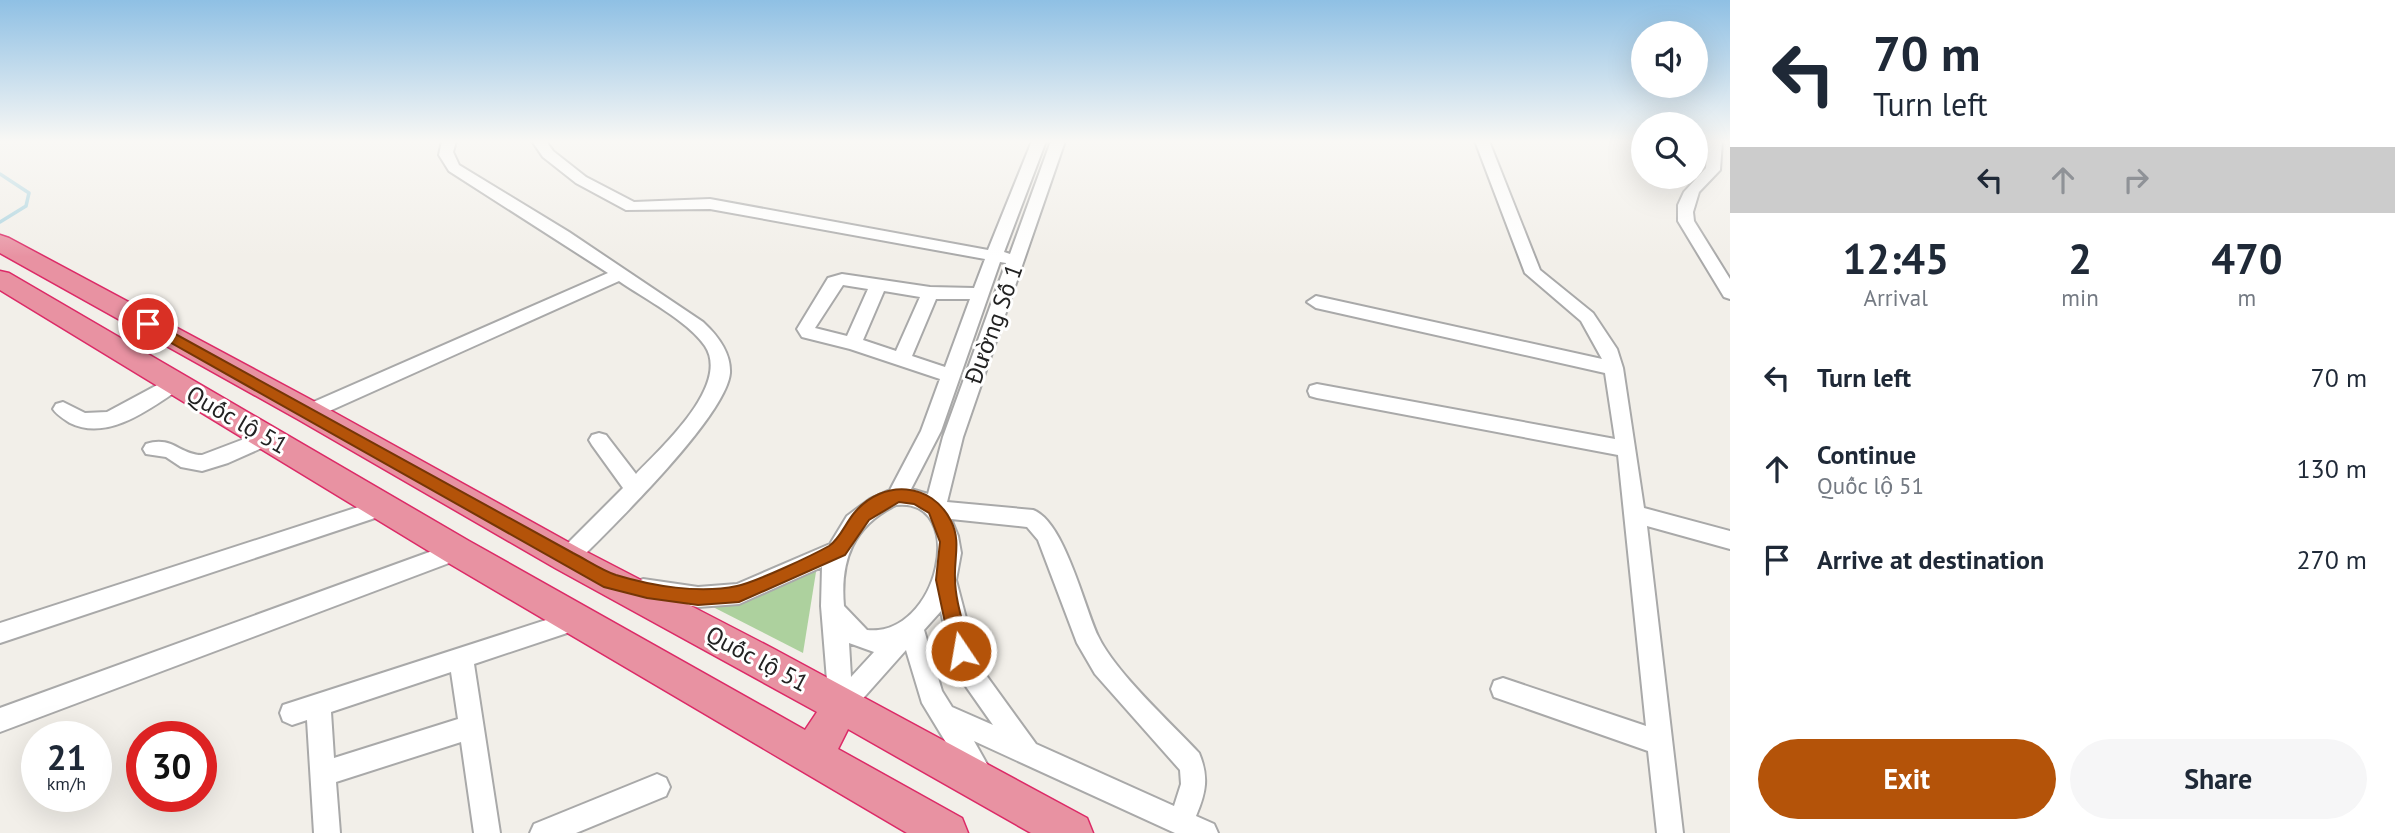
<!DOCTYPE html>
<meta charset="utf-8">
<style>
:root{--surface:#fff;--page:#f6f6f7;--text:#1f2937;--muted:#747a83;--accent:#b45309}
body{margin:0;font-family:"PT Sans",sans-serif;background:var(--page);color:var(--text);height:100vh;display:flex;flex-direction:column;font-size:26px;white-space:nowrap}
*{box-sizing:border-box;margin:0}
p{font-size:23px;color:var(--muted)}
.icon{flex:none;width:38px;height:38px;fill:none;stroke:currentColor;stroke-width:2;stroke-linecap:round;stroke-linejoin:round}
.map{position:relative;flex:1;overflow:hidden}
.details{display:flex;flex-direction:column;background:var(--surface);width:665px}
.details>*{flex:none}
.top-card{background:#fff;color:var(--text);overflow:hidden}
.buttons{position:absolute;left:1631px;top:21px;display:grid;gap:14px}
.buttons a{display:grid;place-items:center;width:77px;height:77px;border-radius:50%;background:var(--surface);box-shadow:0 7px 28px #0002;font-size:35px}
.speed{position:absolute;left:21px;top:721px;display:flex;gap:14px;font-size:35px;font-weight:700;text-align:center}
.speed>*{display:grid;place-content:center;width:91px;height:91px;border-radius:50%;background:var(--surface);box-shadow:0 7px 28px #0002;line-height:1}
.speed small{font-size:18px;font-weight:400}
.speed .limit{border:10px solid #d22;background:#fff;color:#111}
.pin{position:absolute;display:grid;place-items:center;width:60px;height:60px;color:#fff;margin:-30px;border:4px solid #fff;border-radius:50%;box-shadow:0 2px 7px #0007}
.me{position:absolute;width:77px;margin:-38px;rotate:348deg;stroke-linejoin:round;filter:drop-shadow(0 0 5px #0008)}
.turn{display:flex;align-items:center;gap:24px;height:147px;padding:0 28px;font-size:32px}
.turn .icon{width:91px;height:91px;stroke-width:2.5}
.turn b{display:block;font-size:49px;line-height:60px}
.lanes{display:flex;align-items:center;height:66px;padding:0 28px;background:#0003;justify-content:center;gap:35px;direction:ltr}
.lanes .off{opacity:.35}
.eta{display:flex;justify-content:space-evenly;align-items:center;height:119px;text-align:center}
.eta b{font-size:42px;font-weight:800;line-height:49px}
.primary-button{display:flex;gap:14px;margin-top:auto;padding:14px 28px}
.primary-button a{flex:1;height:80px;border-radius:42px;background:var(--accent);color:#fff;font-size:28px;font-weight:800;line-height:80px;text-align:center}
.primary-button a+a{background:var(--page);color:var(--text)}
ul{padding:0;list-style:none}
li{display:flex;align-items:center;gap:21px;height:91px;padding:0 28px}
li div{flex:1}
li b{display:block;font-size:26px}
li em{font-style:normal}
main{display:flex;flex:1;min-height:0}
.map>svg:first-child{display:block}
.forest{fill:#add19e}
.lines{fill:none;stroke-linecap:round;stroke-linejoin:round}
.stream{stroke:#aad3df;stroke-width:3.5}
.minor-casing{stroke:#a9a9a9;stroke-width:4}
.highway-casing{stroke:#dc2a67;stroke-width:3}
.minor{fill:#fff;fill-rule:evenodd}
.highway{fill:#e892a2;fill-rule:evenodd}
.route{fill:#b45309;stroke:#753606;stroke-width:2}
.labels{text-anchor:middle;stroke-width:6;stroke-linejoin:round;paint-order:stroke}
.street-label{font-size:24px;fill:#222;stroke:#fff}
</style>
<main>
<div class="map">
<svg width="1730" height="833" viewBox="0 0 1730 833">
<rect width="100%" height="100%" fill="#f2efe9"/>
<!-- forest -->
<polygon class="forest" points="814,570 816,572 803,653 713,607"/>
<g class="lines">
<!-- stream -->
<polyline class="stream" points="0,174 29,193 26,206 0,222"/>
<!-- minor casing -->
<g class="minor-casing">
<g id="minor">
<path d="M442,141h14l-3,11 6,13 110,67 134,90c14,13 28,30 27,51 -4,44 -121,157 -155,191l-8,3 -8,-3 -3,-6 3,-6 64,-64 -31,-43 -3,-5 3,-5 7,-2 7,2 30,39c25,-26 95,-89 69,-128 -17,-25 -60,-47 -86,-65l-303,136h-14l-3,-5 3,-5 306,-134 -159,-102 -10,-16z"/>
<path d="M532,141h14l7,10 33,26 48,25 76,-3 278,51 44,-109h14l-42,111 6,2 41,-113h14l-102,296 -16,65 86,8c31,11 51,96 65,126 17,36 72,86 101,117 10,24 7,39 -3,63l18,8 4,9h-43l-201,-92 18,32 -4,9 -9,4 -9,-4 -48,-79 -16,-53 -56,63 -9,4 -9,-4 -3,-8 -8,-99 1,-39 -83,37 -41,3 -63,-11 -3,-7 3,-7 8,-3 55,8 39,-3 93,-40 17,-28 23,-17 20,-9 31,-59 19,-52 -90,-30 -48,-12 -5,-8 31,-51 14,-4 88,13 44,1 11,-29 -275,-50 -84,1 -50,-27 -33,-26zM1000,262l6,1 -63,174 -15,57 -17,-5 30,-58zM843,285l25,4 -21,47 -32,-8zM884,291l36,6 -24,54 -33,-11zM936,299h34l-25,68 -33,-11zM896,505c73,-8 43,133 -29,125l-23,-24c-4,-46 9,-80 52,-101zM951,519l76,8 11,13 39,103 18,31 85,96 1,14 -7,22 -138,-62 -58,-80 -22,-84 5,-27 -3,-17zM941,611l8,40 11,27 33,47 -41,-18 -10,-16 -18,-61zM849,643l25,9 -23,25z"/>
<polygon points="1475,141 1489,141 1540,270 1593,313 1617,349 1623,368 1644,508 1730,531 1730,549 1647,526 1683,833 1657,833 1648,751 1494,697 1491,689 1494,681 1503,678 1646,726 1618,455 1317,398 1310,396 1308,391 1310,386 1317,384 1615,439 1605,373 1316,308 1307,302 1316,296 1602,359 1581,321 1525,273"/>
<polygon points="1708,141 1722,141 1720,170 1699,192 1693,212 1694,221 1730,279 1730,299 1724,297 1678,221 1678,205 1684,192 1706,168"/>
<path d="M174,376l7,2 2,5 -2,5c-30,20 -73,54 -111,35 -6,-4 -13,-8 -17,-14l3,-5 7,-2 22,11 22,-1z"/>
<path d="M268,430l7,2 3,5 -3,5 -47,21 -26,8 -21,-4 -15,-10 -20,-3 -3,-5 3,-5c26,-9 34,11 56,11z"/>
<polygon points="383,499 390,501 393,507 390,513 0,643 0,623"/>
<polygon points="457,542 465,545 468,551 465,557 0,732 0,708"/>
<path d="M577,610l8,3 3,7 -3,7 -111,37 26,169h-26l-13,-91 -125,40 4,51h-26l-7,-113 -15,5 -9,-4 -3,-8 3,-8zM451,672l7,47 -124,39 -3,-46z"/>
<polygon points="657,774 666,778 670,787 666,796 576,833 530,833 534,824"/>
</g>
</g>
<!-- highway casing -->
<g class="highway-casing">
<polygon id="highway" points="0,235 9,238 319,404 579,548 774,649 1087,818 1093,833 1031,833 848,729 838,749 962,818 968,833 907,833 445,561 0,290 0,271 9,273 469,541 805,730 817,712 555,568 299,420 0,253"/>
</g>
<!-- minor -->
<use href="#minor" class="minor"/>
<!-- highway -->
<use href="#highway" class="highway"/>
</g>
<!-- sky -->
<linearGradient id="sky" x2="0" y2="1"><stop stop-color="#8fc0e4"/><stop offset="0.55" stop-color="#f9f8f5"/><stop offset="1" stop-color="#f9f8f5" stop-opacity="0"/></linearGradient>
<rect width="1730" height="257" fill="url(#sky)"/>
<!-- route -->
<path class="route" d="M148,319l425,234c14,7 28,17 43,22 36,11 83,19 121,11 19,-4 74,-30 92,-40 11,-7 17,-24 26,-34 28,-33 77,-30 96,9 10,20 3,37 4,57 0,24 10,50 15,73l-2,6 -7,3 -7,-3 -3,-6 -15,-71 4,-38 -11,-29 -15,-9 -15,-2 -30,18 -24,35 -106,47 -41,3 -51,-7 -43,-11 -461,-260 -3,-3 3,-4z"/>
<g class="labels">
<!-- street labels -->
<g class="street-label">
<text transform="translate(994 324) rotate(-70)" y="8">Đường Số 1</text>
<text transform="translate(237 420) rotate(30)" y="8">Quốc lộ 51</text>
<text transform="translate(757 659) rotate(28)" y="8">Quốc lộ 51</text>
</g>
</g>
</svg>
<div class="buttons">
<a><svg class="icon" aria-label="sound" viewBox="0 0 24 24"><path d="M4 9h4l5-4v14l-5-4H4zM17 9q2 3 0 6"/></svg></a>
<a><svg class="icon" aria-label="search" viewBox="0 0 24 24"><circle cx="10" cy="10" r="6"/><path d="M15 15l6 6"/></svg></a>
</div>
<div class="speed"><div>21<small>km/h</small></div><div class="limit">30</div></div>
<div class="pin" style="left:148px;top:324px;background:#d93025"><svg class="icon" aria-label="arrive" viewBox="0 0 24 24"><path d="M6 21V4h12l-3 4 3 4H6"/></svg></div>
<svg class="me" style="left:961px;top:651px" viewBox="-20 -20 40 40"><circle r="17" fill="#b45309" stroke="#fff" stroke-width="3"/><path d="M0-11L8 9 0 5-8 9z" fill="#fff"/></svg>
</div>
<section class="details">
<div class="top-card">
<div class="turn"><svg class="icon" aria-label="left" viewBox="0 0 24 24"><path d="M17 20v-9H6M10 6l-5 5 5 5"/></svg><div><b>70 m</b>Turn left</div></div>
<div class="lanes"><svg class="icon" aria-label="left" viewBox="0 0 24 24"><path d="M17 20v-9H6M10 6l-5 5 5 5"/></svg><svg class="icon off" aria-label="ahead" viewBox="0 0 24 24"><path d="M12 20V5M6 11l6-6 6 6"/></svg><svg class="icon off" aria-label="right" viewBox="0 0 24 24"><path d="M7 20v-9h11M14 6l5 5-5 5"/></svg></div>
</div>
<div class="eta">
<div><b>12:45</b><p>Arrival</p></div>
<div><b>2</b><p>min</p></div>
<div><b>470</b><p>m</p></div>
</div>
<ul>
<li><svg class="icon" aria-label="left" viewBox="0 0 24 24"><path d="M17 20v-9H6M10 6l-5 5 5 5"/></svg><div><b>Turn left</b></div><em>70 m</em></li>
<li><svg class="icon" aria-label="ahead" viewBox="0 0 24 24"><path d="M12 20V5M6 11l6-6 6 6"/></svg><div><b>Continue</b><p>Quốc lộ 51</p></div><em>130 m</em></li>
<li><svg class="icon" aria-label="arrive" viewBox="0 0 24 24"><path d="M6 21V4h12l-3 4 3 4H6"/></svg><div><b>Arrive at destination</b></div><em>270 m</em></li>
</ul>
<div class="primary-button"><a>Exit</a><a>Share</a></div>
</section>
</main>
